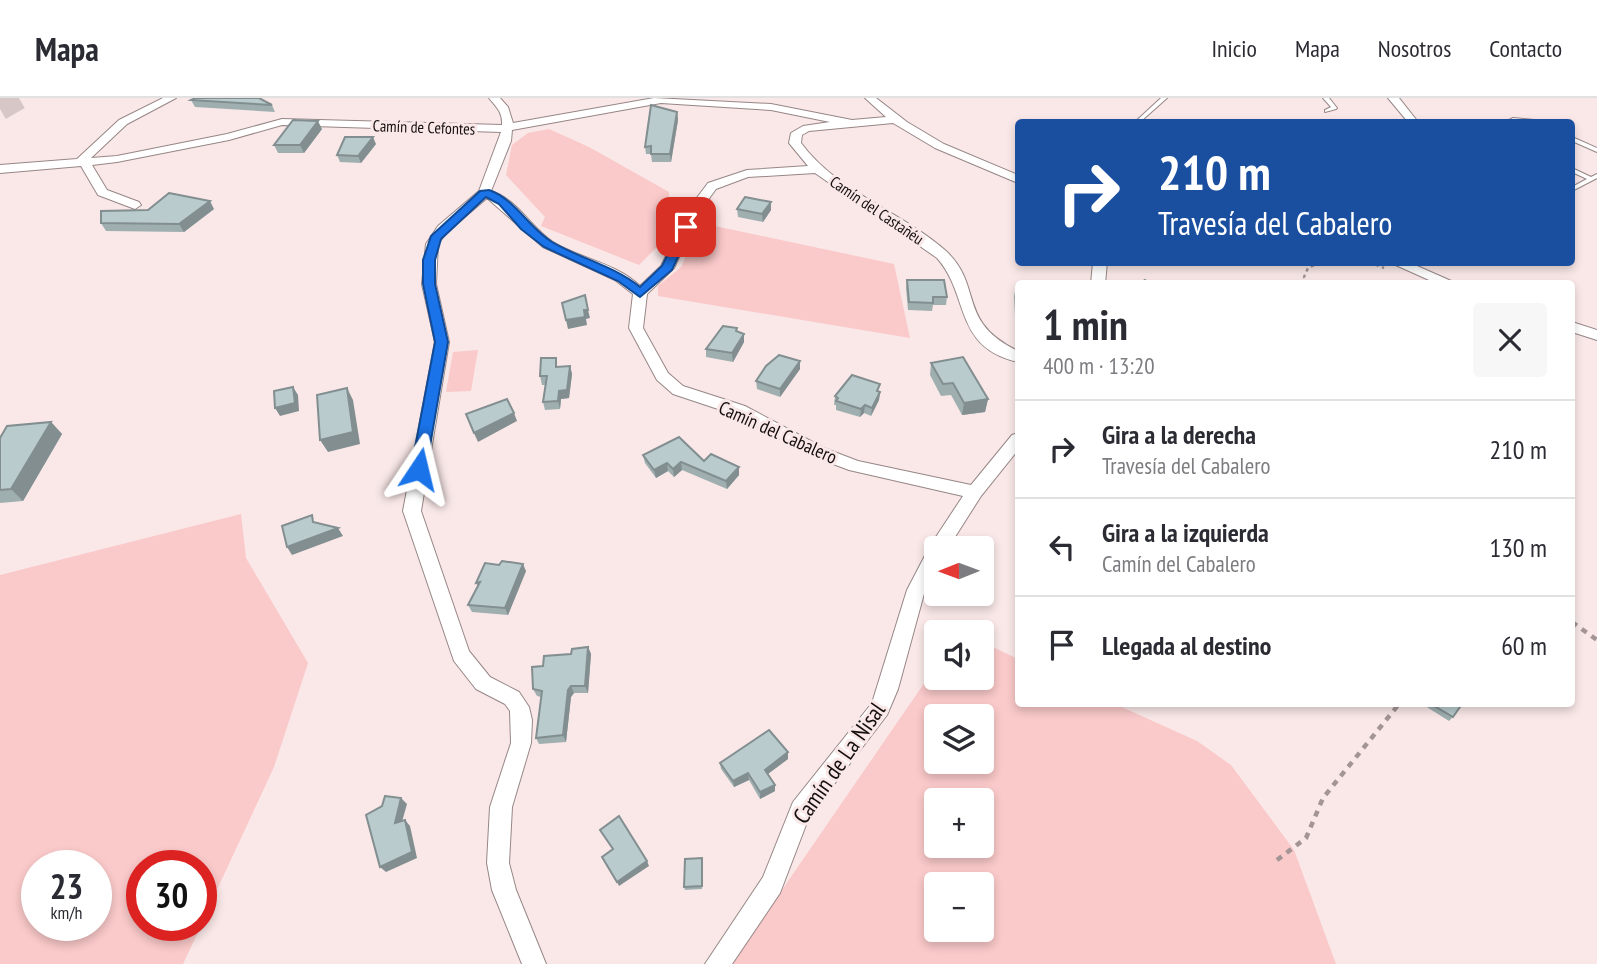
<!DOCTYPE html>
<html lang="es">
<meta charset="utf-8">
<style>
:root{--surface:#fff;--page:#f7f7f7;--text:#2b2b33;--muted:#7c7c81;--line:#e1e1e2}
body{margin:0;font-family:"PT Sans Narrow",sans-serif;background:var(--page);color:var(--text);height:100vh;display:flex;flex-direction:column;font-size:26px;white-space:nowrap}
*{box-sizing:border-box;margin:0}
p{font-size:23px;color:var(--muted)}
.icon{flex:none;width:38px;height:38px;fill:none;stroke:currentColor;stroke-width:2;stroke-linecap:round;stroke-linejoin:round}
.map{position:relative;flex:1;overflow:hidden}
.details{position:absolute;left:1015px;top:182px;width:560px;height:427px;display:flex;flex-direction:column;background:var(--surface);border-radius:7px;box-shadow:0 4px 10px #0003}
.details>*{flex:none}
.banner{position:absolute;left:1015px;top:21px;width:560px;height:147px;border-radius:7px;box-shadow:0 4px 10px #0003;background:#1a4fa0;color:#fff;overflow:hidden}
.needle{width:46px;rotate:269deg}
.controls{position:absolute;left:924px;top:438px;display:grid;gap:14px}
.controls a{display:grid;place-items:center;width:70px;height:70px;border-radius:7px;background:var(--surface);box-shadow:0 4px 10px #0003;font-size:35px}
.speed{position:absolute;left:21px;top:752px;display:flex;gap:14px;font-size:35px;font-weight:700;text-align:center}
.speed>*{display:grid;place-content:center;width:91px;height:91px;border-radius:50%;background:var(--surface);box-shadow:0 4px 10px #0003;line-height:1}
.speed small{font-size:18px;font-weight:400}
.speed .limit{border:10px solid #d22;background:#fff;color:#111}
.pin{position:absolute;display:grid;place-items:center;width:60px;height:60px;color:#fff;margin:-30px;border-radius:14px;box-shadow:0 4px 10px #0006}
.me{position:absolute;width:77px;margin:-38px;rotate:10deg;stroke-linejoin:round;filter:drop-shadow(0 0 5px #0008)}
.turn{display:flex;align-items:center;gap:24px;height:147px;padding:0 28px;font-size:32px}
.turn .icon{width:91px;height:91px;stroke-width:2.5}
.turn b{display:block;font-size:49px;line-height:60px}
.round{display:grid;place-items:center;flex:none;width:74px;height:74px;border-radius:7px;background:var(--page)}
.headline{display:flex;align-items:center;justify-content:space-between;height:119px;padding:0 28px}
h1{font-size:42px;font-weight:700;line-height:52px}
ul{padding:0;list-style:none}
li{display:flex;align-items:center;gap:21px;height:98px;padding:0 28px;border-top:2px solid var(--line)}
li div{flex:1}
li b{display:block;font-size:26px}
li em{font-style:normal}
header{display:flex;align-items:center;gap:42px;box-sizing:border-box;height:98px;padding:0 35px;background:var(--surface);border-bottom:2px solid var(--line)}
header strong{font-size:33px}
nav{display:flex;gap:38px;margin-inline-start:auto;font-size:24px}
.map>svg:first-child{display:block}
.green{fill:#fac9c9;fill-rule:evenodd}
.lines{fill:none;stroke-linecap:round;stroke-linejoin:round}
.motorway-tunnel{stroke:#d8c7c7;stroke-width:23;stroke-dasharray:23 11;stroke-linecap:butt}
.service-casing{stroke:#978686;stroke-width:2}
.minor-casing{stroke:#978686;stroke-width:2}
.path-far1{stroke:#a39595;stroke-width:2.5;stroke-dasharray:3.5 3.5;stroke-linecap:butt}
.path{stroke:#a39595;stroke-width:4.5;stroke-dasharray:6 6;stroke-linecap:butt}
.service{fill:#fff;fill-rule:evenodd}
.minor{fill:#fff;fill-rule:evenodd}
.wall{fill:#9fafb0}
.shaded-wall{fill:#828e90}
.building{fill:#b9cbcd;stroke:#828e90;stroke-width:2}
.route{fill:#1a73e8;stroke:#114b97;stroke-width:2}
.labels{text-anchor:middle;stroke-width:6;stroke-linejoin:round;paint-order:stroke}
.far-street-label{font-size:16px;fill:#150f0f;stroke:#fae8e8}
.street-label{font-size:19px;fill:#150f0f;stroke:#fae8e8}
.near-street-label{font-size:23px;fill:#150f0f;stroke:#fae8e8}
</style>
<header>
<strong>Mapa</strong>
<nav><a>Inicio</a><a>Mapa</a><a>Nosotros</a><a>Contacto</a></nav>
</header>
<div class="map">
<svg width="1597" height="866" viewBox="0 0 1597 866">
<rect width="100%" height="100%" fill="#fae8e8"/>
<!-- green -->
<g class="green">
<polygon points="549,31 589,49 669,94 668,138 639,167 541,128 545,119 506,77 512,47 528,35"/>
<polygon points="701,125 894,166 910,240 658,198 658,188 681,169"/>
<polygon points="478,252 471,293 446,294 453,254"/>
<path d="M241,416l5,44 62,105 -34,104 -73,157v-58h-59v60h59l-18,38h-183v-389zM96,768v60h-59v-60z"/>
<path d="M982,544l36,17v45h97l82,37 34,24 63,85 42,114h-605l205,-298v11h46zM936,618h46v45h-46zM936,702h46v45h-46zM936,786h46v45h-46z"/>
</g>
<g class="lines">
<!-- motorway-tunnel -->
<polyline class="motorway-tunnel" points="0,11 19,0"/>
<!-- service casing -->
<g class="service-casing">
<g id="service">
<polygon points="1161,0 1167,0 1140,24 1135,24"/>
<polygon points="1323,0 1329,0 1337,10 1336,11 1325,14 1325,12 1331,9"/>
<polygon points="1513,20 1534,22 1537,24 1505,24"/>
<polygon points="1572,39 1597,50 1597,54 1572,43"/>
<polygon points="1572,70 1591,79 1597,76 1597,80 1572,93 1572,89 1587,81 1572,74"/>
</g>
</g>
<!-- minor casing -->
<g class="minor-casing">
<g id="minor">
<path d="M163,0h13l-49,26 -36,34 26,-2 110,-22 55,-15 220,6c1,-13 -6,-18 -13,-27h11l8,9 5,16 141,-25 117,6 81,16 34,-3 -21,-19h11l31,24 37,22 74,31v8l-83,-35 -42,-25 -84,8 -7,4 -1,8c37,50 100,68 145,108 38,36 10,70 72,100v11c-65,-15 -48,-67 -81,-104l-122,-85 -67,4 -32,12 -14,19 -28,60 -27,26 -4,34 25,45 15,13 62,20 79,42 34,13 113,24 41,-50 6,-2v17l-37,46 -33,52h-12v19l-11,23 -27,99 -11,26 -78,102 -29,76 -48,71h-27l58,-87 30,-75 79,-99 35,-113 23,-44 33,-50 -114,-26 -37,-14 -79,-42 -60,-20 -16,-14 -28,-52 4,-34 -18,-14 -72,-33 -56,-49 -40,34 -9,12 -2,40 13,58 -28,169 48,140 21,26 29,15 10,15 3,13 -1,23 -19,64 -3,56 7,27 30,74h-24l-30,-74 -5,-27 3,-56 21,-64 -1,-32 -5,-7 -29,-15 -22,-28 -51,-150 32,-169 -13,-58 4,-40 12,-18 41,-35 22,-59 -219,-7 -53,15 -112,22 -25,3 15,25 32,12 2,3 -6,4 -37,-14 -17,-29 -81,7v-8l77,-6 42,-39zM661,5l110,7 59,12 -27,4 -12,7 -2,10 19,23 -61,4 -39,13 -18,24 -29,59 -21,20c-24,-23 -59,-27 -87,-44 -22,-14 -36,-43 -62,-51l20,-50 1,-11z"/>
<polygon points="1388,0 1399,0 1418,24 1408,24"/>
<polygon points="1093,164 1107,164 1105,186 1091,186"/>
<polygon points="1389,164 1408,164 1458,186 1438,186"/>
<polygon points="1572,224 1597,232 1597,242 1572,234"/>
</g>
</g>
<!-- path-far1 -->
<g class="path-far1">
<polyline points="1369,164 1384,170"/>
<polyline points="1308,186 1304,179 1308,170 1320,164"/>
</g>
<!-- path -->
<g class="path">
<polyline points="1572,524 1597,542"/>
<polyline points="1277,762 1306,740 1323,700 1399,606"/>
</g>
<!-- service -->
<use href="#service" class="service"/>
<!-- minor -->
<use href="#minor" class="minor"/>
</g>
<!-- wall -->
<g class="wall">
<polygon points="191,2 272,7 275,14 195,9"/>
<polygon points="677,14 678,22 671,64 652,64 651,56 646,56 645,49"/>
<polygon points="322,31 304,55 278,55 274,47"/>
<polygon points="376,46 361,65 340,64 337,57"/>
<polygon points="214,111 184,134 106,133 101,125"/>
<polygon points="737,111 771,112 763,124 738,119"/>
<polygon points="907,182 947,199 946,207 933,207 932,213 908,212 906,190"/>
<polygon points="1016,190 1018,190 1018,217 1015,217 1014,198"/>
<polygon points="737,230 737,233 744,244 733,264 706,259 706,251"/>
<polygon points="800,263 800,271 780,299 757,291 756,283"/>
<polygon points="931,265 988,301 985,314 962,317 951,297 941,298 930,277"/>
<polygon points="570,268 572,276 569,300 561,301 560,311 545,312 543,304 545,287 542,287 540,278 559,269"/>
<polygon points="879,294 880,294 879,302 871,318 864,315 860,319 836,312 836,307 834,307 835,298"/>
<polygon points="51,324 62,336 23,403 0,405 0,340"/>
<polygon points="643,357 704,363 739,377 727,391 682,372 674,379 668,373 656,380 645,365"/>
<polygon points="499,467 526,473 508,517 472,514 468,507 478,489 476,485"/>
<polygon points="588,549 591,556 588,595 574,595 571,599 566,644 539,646 536,640 541,599 537,598 533,591 543,568"/>
<polygon points="1422,606 1462,606 1453,619 1449,623"/>
<polygon points="788,661 768,676 775,687 775,693 760,701 749,682 734,689 721,671 720,665"/>
<polygon points="702,760 702,791 685,792 684,789"/>
</g>
<!-- shaded-wall -->
<g class="shaded-wall">
<polygon points="677,14 678,22 671,64 670,56"/>
<polygon points="318,23 322,31 304,55 300,47"/>
<polygon points="373,39 376,46 361,65 358,58"/>
<polygon points="210,103 214,111 184,134 179,126"/>
<polygon points="771,104 771,112 763,124 762,116"/>
<polygon points="584,212 588,212 590,220 586,221 587,227 568,231 566,222"/>
<polygon points="744,236 744,244 733,264 732,255"/>
<polygon points="800,263 800,271 780,299 780,291"/>
<polygon points="570,268 572,276 569,300 561,301 560,311 558,303 559,293"/>
<polygon points="293,289 298,297 299,313 280,318 275,310"/>
<polygon points="347,290 353,302 360,346 328,354 320,342"/>
<polygon points="880,294 879,302 871,318 872,310"/>
<polygon points="988,301 985,314 962,317 964,305"/>
<polygon points="865,307 864,315 860,319 861,311"/>
<polygon points="514,315 517,323 478,344 474,335"/>
<polygon points="51,324 62,336 23,403 11,391"/>
<polygon points="681,364 682,372 674,379 673,371"/>
<polygon points="667,365 668,373 656,380 654,372"/>
<polygon points="739,369 739,377 727,391 726,383"/>
<polygon points="338,430 343,438 292,457 287,449"/>
<polygon points="523,466 526,473 508,517 505,510"/>
<polygon points="588,549 591,556 588,595 585,588"/>
<polygon points="571,588 574,595 571,599 566,644 563,637 568,592"/>
<polygon points="788,654 788,661 765,678 765,672"/>
<polygon points="748,675 749,682 734,689 733,683"/>
<polygon points="775,687 775,693 760,701 760,694"/>
<polygon points="401,700 407,706 400,731 395,725"/>
<polygon points="405,722 410,728 417,760 386,774 380,769"/>
<polygon points="647,763 649,768 619,788 617,784"/>
</g>
<!-- building -->
<g class="building">
<polygon points="195,0 259,0 272,7 191,2"/>
<polygon points="651,7 677,14 670,56 651,56 651,48 645,49"/>
<polygon points="293,22 318,23 300,47 274,47"/>
<polygon points="345,39 373,39 358,58 337,57"/>
<polygon points="169,95 210,103 179,126 101,125 101,113 148,112"/>
<polygon points="745,99 771,104 762,116 737,111"/>
<polygon points="907,182 944,182 947,199 933,199 933,205 909,204"/>
<polygon points="1145,182 1151,186 1139,186"/>
<rect x="1016" y="190" width="2" height="19"/>
<polygon points="585,197 588,212 584,212 585,219 566,222 562,205"/>
<polygon points="723,228 737,230 736,233 744,236 732,255 706,251"/>
<polygon points="779,257 800,263 780,291 756,283 766,268"/>
<polygon points="963,259 988,301 964,305 953,285 943,286 931,265"/>
<polygon points="541,260 556,260 556,269 570,268 567,292 559,293 558,303 543,304 547,278 540,278"/>
<polygon points="852,277 880,286 877,293 880,294 872,310 865,307 861,311 836,303 838,300 835,298"/>
<polygon points="293,289 295,305 275,310 274,293"/>
<polygon points="347,290 353,334 320,342 317,297"/>
<polygon points="507,301 514,315 474,335 466,316"/>
<polygon points="51,324 11,391 0,392 0,340 7,328"/>
<polygon points="679,339 704,363 711,356 739,369 726,383 681,364 673,371 667,365 654,372 643,357"/>
<polygon points="312,417 313,424 338,430 287,449 282,428"/>
<polygon points="502,463 523,466 505,510 468,507 480,484 476,485 485,465 499,467"/>
<polygon points="588,549 585,588 571,588 568,592 563,637 536,640 542,593 533,591 532,569 543,568 544,558 571,556 572,551"/>
<polygon points="1431,606 1462,606 1453,619"/>
<polygon points="769,632 788,654 765,672 775,687 760,694 748,675 733,683 720,665"/>
<polygon points="385,698 401,700 395,725 405,722 412,754 380,769 366,717 382,708"/>
<polygon points="619,718 647,763 617,784 602,759 613,751 600,732"/>
<polygon points="702,760 702,788 684,789 685,761"/>
</g>
<!-- route -->
<path class="route" d="M489,92c26,9 40,38 63,52 29,17 62,24 88,45l22,-21 20,-41 10,2 -20,43 -32,27 -22,-16 -74,-34 -23,-18 -22,-25 -13,-7 -45,42 -6,21v24l13,58 -22,127 -7,6 -8,-6 24,-127 -12,-58v-24l8,-24 49,-45z"/>
<g class="labels">
<!-- far-street labels -->
<g class="far-street-label">
<text transform="translate(424 29) rotate(2)" y="6">Camín de Cefontes</text>
<text transform="translate(877 112) rotate(34)" y="6">Camín del Castañéu</text>
</g>
<!-- street labels -->
<g class="street-label">
<text transform="translate(778 334) rotate(24)" y="7">Camín del Cabalero</text>
</g>
<!-- near-street labels -->
<g class="near-street-label">
<text transform="translate(839 665) rotate(-55)" y="8">Camín de La Nisal</text>
</g>
</g>
</svg>
<div class="controls">
<a><svg class="needle" viewBox="-14 -14 28 28"><path d="M0-13l5 13h-10z" fill="#e53935"/><path d="M0 13l5-13h-10z" fill="#7c7c81"/></svg></a>
<a><svg class="icon" aria-label="sound" viewBox="0 0 24 24"><path d="M4 9h4l5-4v14l-5-4H4zM17 9q2 3 0 6"/></svg></a>
<a><svg class="icon" aria-label="layers" viewBox="0 0 24 24"><path d="M12 4l9 5-9 5-9-5zM3 14l9 5 9-5"/></svg></a>
<a>+</a>
<a>−</a>
</div>
<div class="speed"><div>23<small>km/h</small></div><div class="limit">30</div></div>
<div class="pin" style="left:686px;top:129px;background:#d93025"><svg class="icon" aria-label="arrive" viewBox="0 0 24 24"><path d="M6 21V4h12l-3 4 3 4H6"/></svg></div>
<svg class="me" style="left:419px;top:371px" viewBox="-20 -20 40 40"><path d="M0-17L14 15 0 8-14 15z" fill="#1a73e8" stroke="#fff" stroke-width="4"/></svg>
<div class="banner">
<div class="turn"><svg class="icon" aria-label="right" viewBox="0 0 24 24"><path d="M7 20v-9h11M14 6l5 5-5 5"/></svg><div><b>210 m</b>Travesía del Cabalero</div></div>
</div>
<section class="details">
<div class="headline"><div><h1>1 min</h1><p>400 m · 13:20</p></div><a class="round"><svg class="icon" aria-label="close" viewBox="0 0 24 24"><path d="M6 6l12 12M18 6L6 18"/></svg></a></div>
<ul>
<li><svg class="icon" aria-label="right" viewBox="0 0 24 24"><path d="M7 20v-9h11M14 6l5 5-5 5"/></svg><div><b>Gira a la derecha</b><p>Travesía del Cabalero</p></div><em>210 m</em></li>
<li><svg class="icon" aria-label="left" viewBox="0 0 24 24"><path d="M17 20v-9H6M10 6l-5 5 5 5"/></svg><div><b>Gira a la izquierda</b><p>Camín del Cabalero</p></div><em>130 m</em></li>
<li><svg class="icon" aria-label="arrive" viewBox="0 0 24 24"><path d="M6 21V4h12l-3 4 3 4H6"/></svg><div><b>Llegada al destino</b></div><em>60 m</em></li>
</ul>
</section>
</div>
